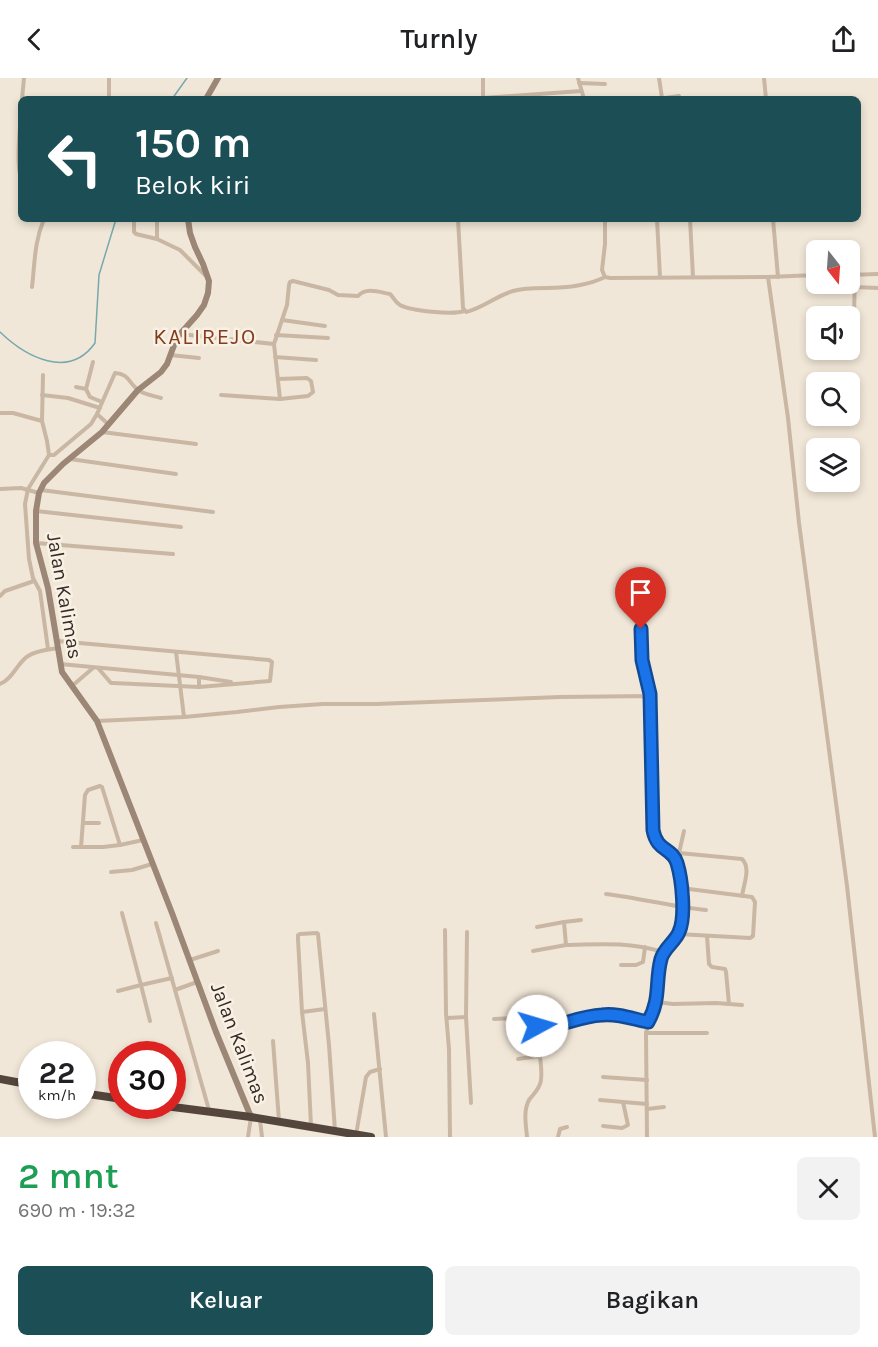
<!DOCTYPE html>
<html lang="id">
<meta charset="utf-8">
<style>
:root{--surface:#fff;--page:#f2f2f2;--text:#202124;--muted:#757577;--accent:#1b4e55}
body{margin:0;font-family:Karla,sans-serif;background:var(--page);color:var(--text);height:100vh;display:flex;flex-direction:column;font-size:22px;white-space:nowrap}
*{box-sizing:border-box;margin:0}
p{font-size:20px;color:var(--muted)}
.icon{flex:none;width:33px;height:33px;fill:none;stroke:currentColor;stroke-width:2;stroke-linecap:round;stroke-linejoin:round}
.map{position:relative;height:1059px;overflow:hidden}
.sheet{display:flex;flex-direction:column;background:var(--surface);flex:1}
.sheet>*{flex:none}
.guide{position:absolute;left:18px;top:18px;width:843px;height:126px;border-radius:9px;box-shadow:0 3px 9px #0003;background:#1b4e55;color:#fff;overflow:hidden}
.needle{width:39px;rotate:163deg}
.tools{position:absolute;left:806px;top:162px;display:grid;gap:12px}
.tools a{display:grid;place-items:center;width:54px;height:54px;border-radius:9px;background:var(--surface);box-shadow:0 3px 9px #0003;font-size:30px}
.speed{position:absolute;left:18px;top:963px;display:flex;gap:12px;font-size:30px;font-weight:700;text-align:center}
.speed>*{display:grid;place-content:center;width:78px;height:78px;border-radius:50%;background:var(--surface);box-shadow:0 3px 9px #0003;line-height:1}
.speed small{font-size:15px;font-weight:400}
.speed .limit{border:9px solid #d22;background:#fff;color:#111}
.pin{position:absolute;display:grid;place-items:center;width:51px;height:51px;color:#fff;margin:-62px -26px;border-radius:50% 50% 50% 0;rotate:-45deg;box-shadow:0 0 6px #0007}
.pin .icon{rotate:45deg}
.me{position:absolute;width:66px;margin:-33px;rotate:84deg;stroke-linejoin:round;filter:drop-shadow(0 0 4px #0008)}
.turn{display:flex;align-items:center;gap:21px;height:126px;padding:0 18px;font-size:27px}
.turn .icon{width:78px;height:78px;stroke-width:2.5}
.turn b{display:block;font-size:42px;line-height:51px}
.round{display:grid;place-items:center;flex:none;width:63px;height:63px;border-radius:9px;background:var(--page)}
.head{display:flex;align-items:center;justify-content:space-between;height:102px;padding:0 18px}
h1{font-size:36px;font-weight:600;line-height:45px;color:#1e9e55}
.action{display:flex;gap:12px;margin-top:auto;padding:12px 18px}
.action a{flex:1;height:69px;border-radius:9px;background:var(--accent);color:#fff;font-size:24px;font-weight:600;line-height:69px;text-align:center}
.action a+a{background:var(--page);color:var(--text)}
header{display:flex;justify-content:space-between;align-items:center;height:78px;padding:0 18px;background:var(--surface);font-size:27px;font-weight:600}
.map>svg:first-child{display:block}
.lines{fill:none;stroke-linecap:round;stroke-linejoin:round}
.stream{stroke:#77a8ae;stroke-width:1.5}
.street{stroke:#c9b7a4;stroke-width:4}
.secondary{stroke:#9c8675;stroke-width:6}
.highway{stroke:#55463d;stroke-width:8}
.route-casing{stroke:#114b97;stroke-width:15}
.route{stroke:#1a73e8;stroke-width:10}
.labels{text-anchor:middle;stroke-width:5;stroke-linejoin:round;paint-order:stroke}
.street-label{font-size:20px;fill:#342b26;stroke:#f9f1e4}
.quarter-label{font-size:22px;letter-spacing:1.5px;fill:#833d1e;stroke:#f9f1e4}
</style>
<header><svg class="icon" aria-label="back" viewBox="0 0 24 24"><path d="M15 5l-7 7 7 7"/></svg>Turnly<svg class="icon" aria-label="share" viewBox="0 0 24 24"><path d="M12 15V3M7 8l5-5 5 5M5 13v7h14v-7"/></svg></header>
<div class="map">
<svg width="878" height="1059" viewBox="0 0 878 1059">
<rect width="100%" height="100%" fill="#f1e7d8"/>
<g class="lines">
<!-- stream -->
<g class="stream">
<polyline points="172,21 187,0"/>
<path d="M0,254c26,25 69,48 95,11l4,-68 17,-56"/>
</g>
<!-- street -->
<g class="street">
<polyline points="109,0 109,21"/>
<polyline points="483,0 483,20"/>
<polyline points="578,0 584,21"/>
<polyline points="659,0 662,20"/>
<polyline points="764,0 766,21"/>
<polyline points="579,5 605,6"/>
<polyline points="483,20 581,13"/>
<polyline points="22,21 24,0"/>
<polyline points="658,21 679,18"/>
<path d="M21,35c-1,20 -5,47 0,66"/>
<polyline points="134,141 134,154 136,156 157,161 180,172 205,197"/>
<polyline points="157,141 157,161"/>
<path d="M458,141l5,89 3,4c17,-4 30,-16 47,-21 10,-3 22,-3 33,-3 20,0 41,-2 59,-11"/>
<polyline points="605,141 605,166 602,192 605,199 610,200 768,199 816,197"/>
<polyline points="657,141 660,199"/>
<polyline points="690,141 693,199"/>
<polyline points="773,141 778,199"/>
<polyline points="849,197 878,196"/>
<polyline points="768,199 788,340 799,445 847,808 875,1059"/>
<path d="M32,209c3,-25 2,-44 12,-68"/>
<polyline points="855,209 878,210"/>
<polyline points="854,237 855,197"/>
<polyline points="282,242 325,248"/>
<path d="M180,256l94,10 13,-39 2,-20 1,-3 3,-1 36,9 9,5 20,1c8,-9 21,-4 32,-2 4,4 5,8 10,11 11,6 53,10 64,6"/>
<polyline points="276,257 328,260"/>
<polyline points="170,277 199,280"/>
<polyline points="275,279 316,282"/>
<polyline points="93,284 86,311 90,319 102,324"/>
<polyline points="43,297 42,343 47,363 49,377 28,411 25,426 29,481 33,500 40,513 48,571"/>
<polyline points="278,301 307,300 311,303 313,314 308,318 280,321"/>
<polyline points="76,309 86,311"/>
<polyline points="42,317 68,320 100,330"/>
<polyline points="221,317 280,321 274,266"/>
<polyline points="0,335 13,335 42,343"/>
<polyline points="97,336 108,346"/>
<polyline points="102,354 196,366"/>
<path d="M49,377h5l37,-31 6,-10 18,-41c14,1 13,9 23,17 5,4 16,6 23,8"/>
<polyline points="70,381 176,396"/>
<polyline points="0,411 21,410 39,415"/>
<polyline points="41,412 213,434"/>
<polyline points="36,433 181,449"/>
<polyline points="36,465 173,476"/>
<polyline points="0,518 5,513 34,503"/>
<polyline points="640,542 642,582 650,618"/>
<polyline points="57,563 269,582 272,584 270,603 199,609 113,605 111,605 98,590"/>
<polyline points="176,574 184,639"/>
<polyline points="60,586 199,599 199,609"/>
<polyline points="199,599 231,604"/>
<path d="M0,606c13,-5 17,-21 28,-28 9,-6 20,-6 30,-8"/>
<polyline points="72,608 93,590"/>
<path d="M97,643l87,-4 53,-5 42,-5 44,-3h53l184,-7 90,-1 4,139c5,14 19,15 23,27 5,16 10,58 1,73 -5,8 -14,13 -17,22 -4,15 -1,31 -4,45 -3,11 -9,20 -11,31l1,104"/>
<polyline points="83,745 99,745"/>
<polyline points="73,769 103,769 120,767"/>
<polyline points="81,769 85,717 88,712 100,708 102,709 120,767 143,762"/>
<polyline points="679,775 684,753"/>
<path d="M675,779l4,-4 63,6c9,9 2,24 0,37"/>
<polyline points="111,794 132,792 152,786"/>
<path d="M606,816c34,4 66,13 100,16"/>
<path d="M581,842l-17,2 2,23c36,-1 63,-3 97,7"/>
<polyline points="156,845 175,912"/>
<polyline points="537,849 564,844"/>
<polyline points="445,852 446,935 449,971 450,1059"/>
<polyline points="467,854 466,939 471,1025"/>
<polyline points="678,856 750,860 753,858 755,824 752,819 681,810"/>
<polyline points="707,858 709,886 712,889 725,891 726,894 729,926"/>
<polyline points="533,873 566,867"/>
<polyline points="190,882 218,873"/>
<polyline points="621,887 636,887 643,884 645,869"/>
<polyline points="197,904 175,912 209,1032"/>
<polyline points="118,913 141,907 122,835"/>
<polyline points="657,924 673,926 716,925 742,927"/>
<polyline points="302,934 325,931"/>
<polyline points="374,936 386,1059"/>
<polyline points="447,940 466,939"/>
<polyline points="494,941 535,939 537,951"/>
<polyline points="150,943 141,907 172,900"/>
<polyline points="646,955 707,955"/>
<polyline points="273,963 279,1043"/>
<polyline points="515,966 538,964"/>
<polyline points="518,981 539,978"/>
<polyline points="603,999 647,1002"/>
<polyline points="600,1022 647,1026"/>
<polyline points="647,1031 664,1029"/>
<polyline points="260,1042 262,1059"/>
<polyline points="311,1048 308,985 302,934 298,861 298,857 300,856 317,855 318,856 329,967 335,1053"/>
<polyline points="603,1048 622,1050 628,1047 623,1024"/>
<polyline points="356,1057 366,999 370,994 380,991"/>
<polyline points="248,1059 251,1039"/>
<path d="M527,1059c-1,-12 -4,-26 2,-37 5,-7 11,-11 12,-20 2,-17 -4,-34 -4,-51 23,-2 42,-13 65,-14 15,-2 31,4 46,7"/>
<polyline points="558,1059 560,1051 567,1049"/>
</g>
<!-- secondary -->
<g class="secondary">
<polyline points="206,21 218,0"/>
<polyline points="188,141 190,155 195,169 203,186 209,203 208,215 204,227 197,237 180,256 176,262 167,286 161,294 138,312 102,354 63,386 44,405 39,415 36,433 36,465 48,510 62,594 97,643 172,835 216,954 251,1039"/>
</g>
<!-- highway -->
<g class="highway">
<polyline points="0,1001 32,1007"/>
<polyline points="82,1015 122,1021"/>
<polyline points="165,1028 251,1039 371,1059"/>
</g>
</g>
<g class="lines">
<!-- route casing -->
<g class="route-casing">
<path id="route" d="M537,948v3c23,-2 42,-13 65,-14 15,-2 31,4 46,7 13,-23 7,-40 13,-63 3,-11 14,-17 18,-27 7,-15 3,-53 -2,-69 -5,-16 -20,-11 -24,-33l-3,-136 -8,-34 -1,-31"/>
</g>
<!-- route -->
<use href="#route" class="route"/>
</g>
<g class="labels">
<!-- street labels -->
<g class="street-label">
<text transform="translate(65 518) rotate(80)" y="7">Jalan Kalimas</text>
<text transform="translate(240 965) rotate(69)" y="7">Jalan Kalimas</text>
</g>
<!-- quarter labels -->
<g class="quarter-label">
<text x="205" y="266">KALIREJO</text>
</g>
</g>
</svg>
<div class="tools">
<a><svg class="needle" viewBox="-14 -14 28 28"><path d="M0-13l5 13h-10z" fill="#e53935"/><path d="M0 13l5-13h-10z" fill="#757577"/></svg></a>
<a><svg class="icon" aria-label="sound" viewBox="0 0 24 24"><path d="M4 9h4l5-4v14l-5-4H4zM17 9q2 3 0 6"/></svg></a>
<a><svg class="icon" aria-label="search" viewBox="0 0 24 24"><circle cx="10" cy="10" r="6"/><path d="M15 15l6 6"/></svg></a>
<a><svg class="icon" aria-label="layers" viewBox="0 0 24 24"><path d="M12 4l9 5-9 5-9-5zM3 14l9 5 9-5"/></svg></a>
</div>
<div class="speed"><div>22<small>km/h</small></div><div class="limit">30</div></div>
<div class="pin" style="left:641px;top:551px;background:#d93025"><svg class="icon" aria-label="arrive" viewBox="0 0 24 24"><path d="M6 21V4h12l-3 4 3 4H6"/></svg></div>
<svg class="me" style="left:537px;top:948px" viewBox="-20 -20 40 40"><circle r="19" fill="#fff"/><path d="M0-13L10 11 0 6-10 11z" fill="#1a73e8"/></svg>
<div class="guide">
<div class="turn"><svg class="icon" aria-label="left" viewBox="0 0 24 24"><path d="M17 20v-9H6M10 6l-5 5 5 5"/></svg><div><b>150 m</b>Belok kiri</div></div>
</div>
</div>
<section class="sheet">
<div class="head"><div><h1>2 mnt</h1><p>690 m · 19:32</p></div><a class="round"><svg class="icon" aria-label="close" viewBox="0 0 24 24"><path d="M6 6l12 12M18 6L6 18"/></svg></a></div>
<div class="action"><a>Keluar</a><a>Bagikan</a></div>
</section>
